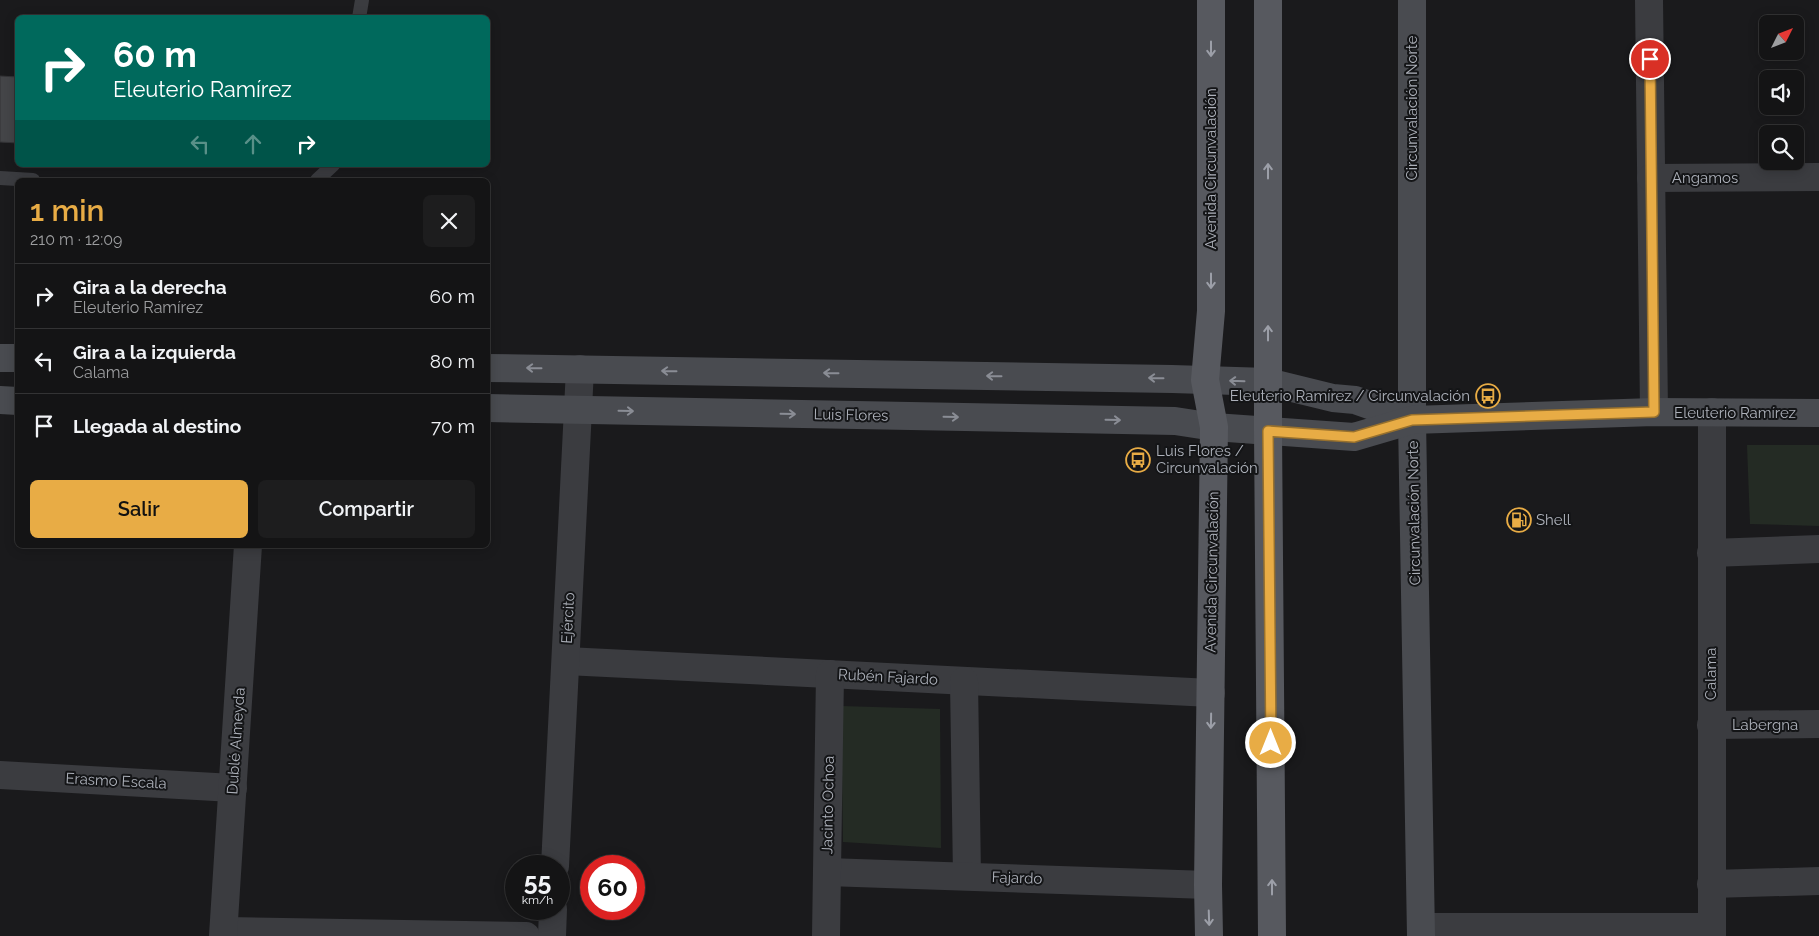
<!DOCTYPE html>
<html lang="es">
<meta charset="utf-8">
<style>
:root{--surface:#141415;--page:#1d1d1e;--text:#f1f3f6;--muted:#9d9ea0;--line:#333334;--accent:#e8ac45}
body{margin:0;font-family:Raleway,sans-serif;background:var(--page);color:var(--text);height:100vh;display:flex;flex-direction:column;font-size:19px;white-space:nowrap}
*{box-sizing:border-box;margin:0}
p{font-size:16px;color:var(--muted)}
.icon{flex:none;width:28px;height:28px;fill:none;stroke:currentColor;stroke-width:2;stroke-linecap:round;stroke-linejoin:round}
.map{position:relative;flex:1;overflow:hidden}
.sheet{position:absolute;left:15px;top:178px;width:475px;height:370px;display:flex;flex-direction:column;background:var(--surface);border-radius:8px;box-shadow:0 2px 12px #0003,0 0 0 1px var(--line)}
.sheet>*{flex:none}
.guide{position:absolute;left:15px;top:15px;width:475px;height:152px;border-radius:8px;box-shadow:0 2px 12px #0003,0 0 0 1px var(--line);background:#00695c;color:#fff;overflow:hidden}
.needle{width:32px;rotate:48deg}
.tools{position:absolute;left:1759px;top:15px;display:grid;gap:10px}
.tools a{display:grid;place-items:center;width:45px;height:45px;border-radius:8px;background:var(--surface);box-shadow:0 2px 12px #0003,0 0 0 1px var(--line);font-size:25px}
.speed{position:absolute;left:505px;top:855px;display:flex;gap:10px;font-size:25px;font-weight:700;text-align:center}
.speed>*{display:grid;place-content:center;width:65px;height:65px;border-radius:50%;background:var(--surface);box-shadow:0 2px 12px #0003,0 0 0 1px var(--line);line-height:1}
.speed small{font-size:12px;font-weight:400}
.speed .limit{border:8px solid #d22;background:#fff;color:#111}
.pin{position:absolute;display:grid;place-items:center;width:42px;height:42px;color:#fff;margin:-21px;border:2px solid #fff;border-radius:50%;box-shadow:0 1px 5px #0007}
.me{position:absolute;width:55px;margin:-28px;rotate:0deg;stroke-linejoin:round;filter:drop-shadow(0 0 4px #0008)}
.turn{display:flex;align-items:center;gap:18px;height:105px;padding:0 15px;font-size:22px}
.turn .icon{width:65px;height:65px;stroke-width:2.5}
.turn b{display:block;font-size:35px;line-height:42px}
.lanes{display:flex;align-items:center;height:48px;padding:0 15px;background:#0003;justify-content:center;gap:25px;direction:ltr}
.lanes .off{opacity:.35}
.round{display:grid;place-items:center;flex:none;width:52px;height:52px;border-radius:8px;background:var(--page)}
.head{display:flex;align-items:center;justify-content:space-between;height:85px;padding:0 15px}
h1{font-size:30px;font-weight:600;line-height:38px;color:var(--accent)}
.cta{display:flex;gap:10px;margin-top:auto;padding:10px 15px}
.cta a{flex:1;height:58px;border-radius:8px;background:var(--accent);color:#111;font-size:20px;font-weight:600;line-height:58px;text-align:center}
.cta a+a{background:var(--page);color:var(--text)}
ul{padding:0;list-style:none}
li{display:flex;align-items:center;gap:15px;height:65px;padding:0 15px;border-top:1px solid var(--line)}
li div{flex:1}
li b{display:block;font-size:19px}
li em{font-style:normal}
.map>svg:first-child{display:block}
.green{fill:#242b24}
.building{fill:#444548;stroke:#343437}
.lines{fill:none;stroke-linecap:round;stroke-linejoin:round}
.lane{stroke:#3b3c40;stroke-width:14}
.street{stroke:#3b3c40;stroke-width:28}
.secondary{stroke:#494b50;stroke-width:28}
.primary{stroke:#57595f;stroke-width:28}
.oneway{stroke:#9c9fa8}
.oneway2{stroke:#8a8d95}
.route-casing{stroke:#97702d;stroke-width:12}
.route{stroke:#e8ac45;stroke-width:9}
.labels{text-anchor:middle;stroke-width:4;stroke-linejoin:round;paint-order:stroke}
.street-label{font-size:15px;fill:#adb1ba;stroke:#141517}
.poi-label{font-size:15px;fill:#adb1ba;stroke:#141517;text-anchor:start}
</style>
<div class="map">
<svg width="1819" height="936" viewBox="0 0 1819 936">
<rect width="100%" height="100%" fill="#1a1a1c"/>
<!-- green -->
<g class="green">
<polygon points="1747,445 1819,445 1819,526 1750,524"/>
<polygon points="841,706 940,709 941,848 843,842"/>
</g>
<!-- building -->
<polygon class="building" points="0,76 18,77 18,143 0,142"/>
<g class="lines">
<!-- lane -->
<g class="lane">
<polyline points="359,18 362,0"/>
<polyline points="0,178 33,180"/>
<polyline points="317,180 333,165"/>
</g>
<!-- street -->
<g class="street">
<polyline points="1649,0 1654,412"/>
<polyline points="1651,178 1819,177"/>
<polyline points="1711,553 1819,549"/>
<polyline points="566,661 1211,693"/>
<polyline points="964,681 967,876"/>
<polyline points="1711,725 1819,724"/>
<polyline points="0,775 233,788"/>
<polyline points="555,866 580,369"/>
<polyline points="827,872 1208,885"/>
<polyline points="1711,884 1819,881"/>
<polyline points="1421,927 1712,927"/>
<polyline points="224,931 526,936"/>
<polyline points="223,936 248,545"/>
<polyline points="552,936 553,909"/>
<polyline points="826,936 830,674"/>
<polyline points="1712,936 1712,412"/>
</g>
<!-- secondary -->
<g class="secondary">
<polyline points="1412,0 1412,420 1421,936"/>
<polyline points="0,358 18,358"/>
<polyline points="488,368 1172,379 1268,382 1333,398 1355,400 1412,420"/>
<polyline points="0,400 18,401"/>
<polyline points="488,408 1175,421 1214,427 1354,437 1412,420 1654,412 1819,413"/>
</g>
<!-- primary -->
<g class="primary">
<polyline points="1268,0 1268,431 1272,936"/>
<polyline points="1209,936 1208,885 1214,427 1205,380 1211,311 1211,0"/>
</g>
</g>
<!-- one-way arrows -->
<defs><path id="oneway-shaft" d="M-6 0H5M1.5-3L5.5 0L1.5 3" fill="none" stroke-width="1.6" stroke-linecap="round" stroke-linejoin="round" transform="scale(1.25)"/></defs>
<g class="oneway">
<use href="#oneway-shaft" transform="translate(1211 49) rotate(90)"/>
<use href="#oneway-shaft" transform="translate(1268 171) rotate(-90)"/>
<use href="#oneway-shaft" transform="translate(1211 281) rotate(90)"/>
<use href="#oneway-shaft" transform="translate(1268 333) rotate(-90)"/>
<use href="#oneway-shaft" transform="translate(1211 721) rotate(91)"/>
<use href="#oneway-shaft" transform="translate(1272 887) rotate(-90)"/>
<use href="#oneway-shaft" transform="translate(1209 918) rotate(88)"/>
</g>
<g class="oneway2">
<use href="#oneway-shaft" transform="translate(534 368) rotate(-179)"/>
<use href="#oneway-shaft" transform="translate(669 371) rotate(-179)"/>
<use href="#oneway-shaft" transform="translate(831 373) rotate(-179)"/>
<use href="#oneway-shaft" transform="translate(994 376) rotate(-179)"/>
<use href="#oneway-shaft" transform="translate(1156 378) rotate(-179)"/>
<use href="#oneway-shaft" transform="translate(1237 381) rotate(-178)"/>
<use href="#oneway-shaft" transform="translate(626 411) rotate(1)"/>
<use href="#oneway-shaft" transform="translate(788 414) rotate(1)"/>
<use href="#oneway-shaft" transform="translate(951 417) rotate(1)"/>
<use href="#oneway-shaft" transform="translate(1113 420) rotate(1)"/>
</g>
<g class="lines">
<!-- route casing -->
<g class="route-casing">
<polyline id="route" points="1271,743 1268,431 1354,437 1412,420 1654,412 1650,59"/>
</g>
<!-- route -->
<use href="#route" class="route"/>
</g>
<!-- icons -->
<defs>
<g id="bus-ring" transform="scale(1.25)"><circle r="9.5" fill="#141517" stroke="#e8ac45" stroke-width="1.5"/><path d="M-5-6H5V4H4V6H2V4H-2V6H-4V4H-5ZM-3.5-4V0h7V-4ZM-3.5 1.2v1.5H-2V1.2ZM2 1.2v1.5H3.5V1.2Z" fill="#e8ac45"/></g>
<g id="fuel-ring" transform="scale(1.25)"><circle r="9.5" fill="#141517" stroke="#e8ac45" stroke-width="1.5"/><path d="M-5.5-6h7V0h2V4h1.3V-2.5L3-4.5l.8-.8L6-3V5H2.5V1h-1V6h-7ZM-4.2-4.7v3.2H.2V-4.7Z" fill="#e8ac45"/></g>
</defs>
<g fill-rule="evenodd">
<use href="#bus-ring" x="1488" y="396"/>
<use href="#bus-ring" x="1138" y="460"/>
<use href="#fuel-ring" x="1519" y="520"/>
</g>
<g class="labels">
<!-- street labels -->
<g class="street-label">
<text transform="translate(1412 108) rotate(-90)" y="5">Circunvalación Norte</text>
<text transform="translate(1211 169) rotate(-90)" y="5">Avenida Circunvalación</text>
<text x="1705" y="183">Angamos</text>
<text x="1735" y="418">Eleuterio Ramírez</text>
<text transform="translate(851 415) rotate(1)" y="5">Luis Flores</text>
<text transform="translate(1414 513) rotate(-91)" y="5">Circunvalación Norte</text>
<text transform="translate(1212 572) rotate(-89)" y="5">Avenida Circunvalación</text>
<text transform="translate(568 618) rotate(-87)" y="5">Ejército</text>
<text transform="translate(1711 674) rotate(-90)" y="5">Calama</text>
<text transform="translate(888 677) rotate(3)" y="5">Rubén Fajardo</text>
<text x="1765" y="730">Labergna</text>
<text transform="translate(236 741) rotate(-86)" y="5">Dublé Almeyda</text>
<text transform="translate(116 781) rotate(3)" y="5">Erasmo Escala</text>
<text transform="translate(828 805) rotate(-89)" y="5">Jacinto Ochoa</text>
<text transform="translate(1017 878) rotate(2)" y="5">Fajardo</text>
</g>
<!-- poi labels -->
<g class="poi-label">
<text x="1470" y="401" text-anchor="end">Eleuterio Ramírez / Circunvalación</text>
<text x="1156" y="456">Luis Flores /<tspan x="1156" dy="17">Circunvalación</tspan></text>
<text x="1536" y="525">Shell</text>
</g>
</g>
</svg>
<div class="tools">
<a><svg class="needle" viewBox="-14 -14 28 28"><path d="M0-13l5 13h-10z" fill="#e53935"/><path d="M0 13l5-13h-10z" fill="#9d9ea0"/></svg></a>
<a><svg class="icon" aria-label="sound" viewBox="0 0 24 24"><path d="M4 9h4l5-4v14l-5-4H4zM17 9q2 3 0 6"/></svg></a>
<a><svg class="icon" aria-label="search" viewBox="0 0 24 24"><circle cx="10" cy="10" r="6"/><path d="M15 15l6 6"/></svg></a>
</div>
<div class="speed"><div>55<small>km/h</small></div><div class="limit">60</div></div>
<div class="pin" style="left:1650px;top:59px;background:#d93025"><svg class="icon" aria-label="arrive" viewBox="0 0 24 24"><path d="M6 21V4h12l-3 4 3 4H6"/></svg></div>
<svg class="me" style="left:1271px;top:743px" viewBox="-20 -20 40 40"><circle r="17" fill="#e8ac45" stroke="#fff" stroke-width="3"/><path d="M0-11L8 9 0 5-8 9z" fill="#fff"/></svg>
<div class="guide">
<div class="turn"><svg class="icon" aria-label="right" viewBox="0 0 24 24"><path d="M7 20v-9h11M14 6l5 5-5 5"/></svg><div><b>60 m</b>Eleuterio Ramírez</div></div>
<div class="lanes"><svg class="icon off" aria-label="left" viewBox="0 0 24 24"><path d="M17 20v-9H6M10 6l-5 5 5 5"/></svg><svg class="icon off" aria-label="ahead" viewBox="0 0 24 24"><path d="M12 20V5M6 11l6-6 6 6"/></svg><svg class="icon" aria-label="right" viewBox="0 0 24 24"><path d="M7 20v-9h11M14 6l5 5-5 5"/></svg></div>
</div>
<section class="sheet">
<div class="head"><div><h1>1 min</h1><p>210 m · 12:09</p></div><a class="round"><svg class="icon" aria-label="close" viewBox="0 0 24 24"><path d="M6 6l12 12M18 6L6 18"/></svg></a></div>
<ul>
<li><svg class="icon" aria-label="right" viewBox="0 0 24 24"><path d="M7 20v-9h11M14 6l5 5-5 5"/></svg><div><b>Gira a la derecha</b><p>Eleuterio Ramírez</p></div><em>60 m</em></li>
<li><svg class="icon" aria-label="left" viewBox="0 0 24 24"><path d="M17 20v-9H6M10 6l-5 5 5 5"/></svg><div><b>Gira a la izquierda</b><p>Calama</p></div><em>80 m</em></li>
<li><svg class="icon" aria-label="arrive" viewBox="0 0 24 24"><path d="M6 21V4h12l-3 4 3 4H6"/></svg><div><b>Llegada al destino</b></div><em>70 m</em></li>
</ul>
<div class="cta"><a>Salir</a><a>Compartir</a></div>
</section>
</div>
